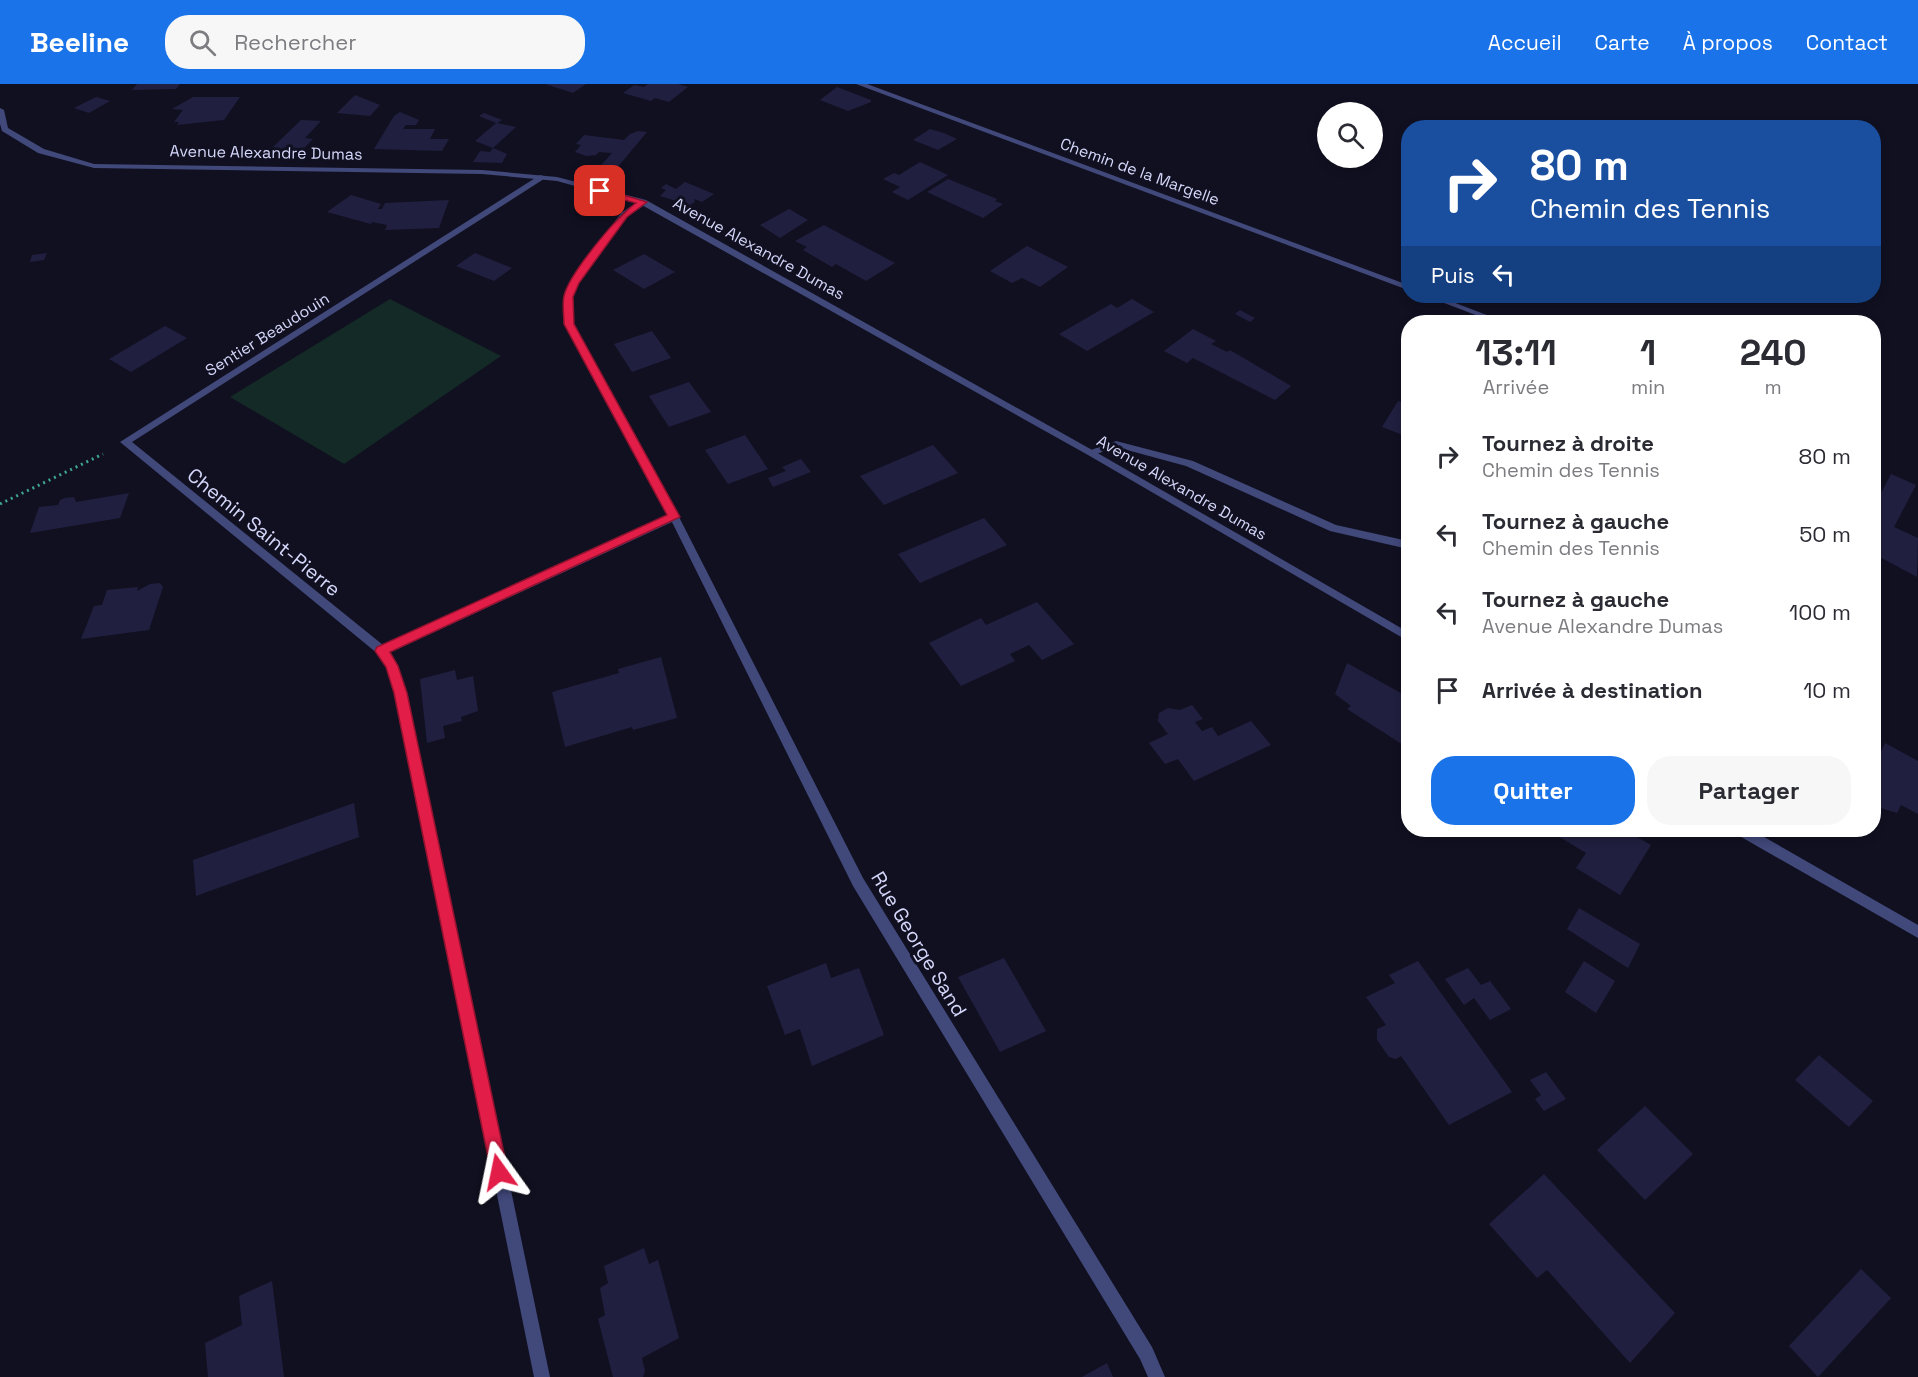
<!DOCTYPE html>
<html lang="fr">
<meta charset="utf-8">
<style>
:root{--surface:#fff;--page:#f7f7f7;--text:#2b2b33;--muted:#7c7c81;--accent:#1a73e8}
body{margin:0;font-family:"Space Grotesk",sans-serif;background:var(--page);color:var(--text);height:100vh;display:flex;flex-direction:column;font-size:22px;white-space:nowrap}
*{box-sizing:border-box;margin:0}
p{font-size:20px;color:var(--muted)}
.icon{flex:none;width:33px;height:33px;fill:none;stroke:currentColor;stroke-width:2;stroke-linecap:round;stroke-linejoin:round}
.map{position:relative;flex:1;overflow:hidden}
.side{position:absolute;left:1401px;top:231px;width:480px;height:522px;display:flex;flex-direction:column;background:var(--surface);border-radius:24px;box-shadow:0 3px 9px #0003}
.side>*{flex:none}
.banner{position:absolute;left:1401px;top:36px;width:480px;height:183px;border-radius:24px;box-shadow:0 3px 9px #0003;background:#1a4fa0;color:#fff;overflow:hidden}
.fabs{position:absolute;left:1317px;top:18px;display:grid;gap:12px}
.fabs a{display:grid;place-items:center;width:66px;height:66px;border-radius:50%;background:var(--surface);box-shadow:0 3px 9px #0003;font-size:30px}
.pin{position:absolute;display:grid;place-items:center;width:51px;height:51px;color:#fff;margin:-26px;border-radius:12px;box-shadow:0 3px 9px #0006}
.me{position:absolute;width:66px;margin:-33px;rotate:348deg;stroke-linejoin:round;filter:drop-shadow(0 0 4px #0008)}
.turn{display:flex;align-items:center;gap:21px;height:126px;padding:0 30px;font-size:27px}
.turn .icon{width:78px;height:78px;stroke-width:2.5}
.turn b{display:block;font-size:42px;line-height:51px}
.then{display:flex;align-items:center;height:57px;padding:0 30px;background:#0003;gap:12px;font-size:22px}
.eta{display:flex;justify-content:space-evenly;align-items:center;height:102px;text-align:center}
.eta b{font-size:36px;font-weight:700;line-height:42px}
.primary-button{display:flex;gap:12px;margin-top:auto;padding:12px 30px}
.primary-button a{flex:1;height:69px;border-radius:24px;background:var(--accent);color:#fff;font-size:24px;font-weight:700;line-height:69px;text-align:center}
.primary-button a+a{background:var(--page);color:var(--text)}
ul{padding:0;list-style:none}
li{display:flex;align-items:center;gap:18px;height:78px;padding:0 30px}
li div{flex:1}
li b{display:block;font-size:22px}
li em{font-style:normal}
header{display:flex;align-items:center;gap:36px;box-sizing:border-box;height:84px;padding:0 30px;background:var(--accent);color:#fff}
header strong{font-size:28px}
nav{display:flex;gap:33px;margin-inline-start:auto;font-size:21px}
.search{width:420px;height:54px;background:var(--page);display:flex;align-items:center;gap:15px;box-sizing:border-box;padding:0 21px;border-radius:24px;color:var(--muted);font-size:22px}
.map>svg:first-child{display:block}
.green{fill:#142a26}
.building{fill:#201f3f}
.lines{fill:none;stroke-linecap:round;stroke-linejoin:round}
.path{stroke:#3ea58f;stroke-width:3;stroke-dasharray:2 4;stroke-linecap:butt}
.minor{fill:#41487a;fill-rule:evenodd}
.tertiary{fill:#41487a;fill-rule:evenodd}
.route{fill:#e11d48;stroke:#92132f;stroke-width:1.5}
.labels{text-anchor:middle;stroke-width:6;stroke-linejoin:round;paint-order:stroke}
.far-street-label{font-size:16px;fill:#d5d7fa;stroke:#111021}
.street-label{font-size:20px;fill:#d5d7fa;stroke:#111021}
</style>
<header>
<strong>Beeline</strong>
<div class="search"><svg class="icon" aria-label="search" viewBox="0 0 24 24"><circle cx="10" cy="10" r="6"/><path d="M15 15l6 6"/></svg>Rechercher</div>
<nav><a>Accueil</a><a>Carte</a><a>À propos</a><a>Contact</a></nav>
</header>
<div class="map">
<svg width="1918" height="1293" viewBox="0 0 1918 1293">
<rect width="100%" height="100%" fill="#111021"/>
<!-- green -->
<polygon class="green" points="390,215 501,272 344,380 230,313"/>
<!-- building -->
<g class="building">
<polygon points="137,0 180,0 176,5 132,6"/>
<polygon points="545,0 586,0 573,9"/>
<polygon points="648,0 678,0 688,3 669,18 655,14 651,17 623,9 634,1 644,3"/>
<polygon points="837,3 871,16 871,18 848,27 820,16"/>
<polygon points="355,11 380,21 370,32 337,29"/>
<polygon points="96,13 110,17 89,29 74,24"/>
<polygon points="193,13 240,13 224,36 177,41 179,38 174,38 183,26 172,25"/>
<polygon points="400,28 419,36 416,41 406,41 403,45 435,45 430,55 449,55 442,67 374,65 394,32"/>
<polygon points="484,29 502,36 497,39 516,43 493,64 475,57 496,39 479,32"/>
<polygon points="301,36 321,37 305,54 313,55 302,66 271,65"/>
<polygon points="930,45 944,49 957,55 938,66 913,56"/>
<polygon points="638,47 647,48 611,91 595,88 612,69 599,68 596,71 586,72 575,68 581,61 576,60 584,51 624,56 630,50"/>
<polygon points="493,64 507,70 502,79 473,78 480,67 490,68"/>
<polygon points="920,78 948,91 908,116 892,108 900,103 883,95 894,89 899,91"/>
<polygon points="948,95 997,115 995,117 1003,120 983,134 927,108"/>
<polygon points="685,98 714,110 702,118 694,115 695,118 690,121 660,112 666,106 661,104 666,100 676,105"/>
<polygon points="351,111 381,120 378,125 382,125 385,119 449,116 439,144 385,146 387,141 372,138 371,140 327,128"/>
<polygon points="789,125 808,136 780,154 760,141"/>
<polygon points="824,141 848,154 895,179 866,197 836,180 832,183 803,166 807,163 795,157"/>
<polygon points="1027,162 1068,183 1040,203 1022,194 1012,199 990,187"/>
<polygon points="47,169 44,176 30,178 32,171"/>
<polygon points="475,169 512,184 494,197 456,182"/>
<polygon points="644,170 675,188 644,205 613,186"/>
<polygon points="1132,215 1154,228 1087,267 1059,250 1111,220 1117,224"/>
<polygon points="1240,226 1255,234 1250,238 1235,230"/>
<polygon points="165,242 187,254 131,288 109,275"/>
<polygon points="1193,245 1216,257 1211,260 1227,268 1230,266 1291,302 1275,316 1193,274 1187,279 1164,267"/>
<polygon points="652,247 671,274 632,288 614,260"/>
<polygon points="689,298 711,328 669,343 649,312"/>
<polygon points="1398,317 1408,320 1408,353 1382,343"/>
<polygon points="745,351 768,385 728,400 705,366"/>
<polygon points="933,361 958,389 884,421 860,392"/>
<polygon points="801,375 811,388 773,403 768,394 786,387 782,383"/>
<polygon points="1891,390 1916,401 1894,443 1918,454 1917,493 1874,470 1877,460 1874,459 1874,422"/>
<polygon points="129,409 120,434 30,449 39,423 58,421 60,416 65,414 74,413 76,418"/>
<polygon points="984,434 1007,461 920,499 898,470"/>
<polygon points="160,499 163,503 149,546 81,555 94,522 102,521 107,506 138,503 137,507 150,500"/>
<polygon points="1037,518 1074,560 1042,576 1029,561 1010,570 1015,577 961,602 929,559 981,534 986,541"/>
<polygon points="661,573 677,634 633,646 632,643 565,663 552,608 619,589 618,585"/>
<polygon points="1347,579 1408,613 1408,664 1347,625 1351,622 1335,610"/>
<polygon points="455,586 457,596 473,592 478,627 461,633 462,637 443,642 445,654 427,659 420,595"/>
<polygon points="1192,621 1203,635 1195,638 1202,647 1212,643 1218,652 1251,637 1271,661 1194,697 1178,675 1165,680 1149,659 1168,650 1158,637 1159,629 1168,624 1180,626"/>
<polygon points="1885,659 1918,677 1918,730 1901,721 1897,729 1874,722 1874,682"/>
<polygon points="354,719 359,753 196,812 193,776"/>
<polygon points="1548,746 1625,746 1651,761 1620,811 1576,784 1586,769"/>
<polygon points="1579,824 1640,860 1628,884 1567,845"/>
<polygon points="1004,874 1046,947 1000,968 958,893"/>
<polygon points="1418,877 1512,1008 1449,1041 1401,972 1396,975 1389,973 1377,956 1377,945 1386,941 1366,913 1395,899 1389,891"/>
<polygon points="1584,877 1615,897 1596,929 1565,908"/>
<polygon points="826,879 831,894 859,884 884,951 812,982 800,945 785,951 767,902"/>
<polygon points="1468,884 1481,901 1490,897 1511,925 1490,936 1474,914 1464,921 1445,895"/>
<polygon points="1819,971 1873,1017 1849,1043 1795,996"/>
<polygon points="1546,988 1566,1015 1544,1027 1535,1015 1541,1011 1530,996"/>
<polygon points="1645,1022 1693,1070 1645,1116 1597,1066"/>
<polygon points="1544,1090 1675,1229 1630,1279 1549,1188 1547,1186 1537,1194 1489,1140"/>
<polygon points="644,1164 649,1180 658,1176 679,1254 642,1274 645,1287 643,1293 613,1293 598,1235 605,1231 600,1204 608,1199 604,1182"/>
<polygon points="1861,1185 1891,1214 1818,1293 1789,1262"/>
<polygon points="272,1197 284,1293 208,1293 205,1259 242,1241 239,1212"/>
<polygon points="1107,1279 1113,1293 1082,1293"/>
</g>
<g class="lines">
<!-- path -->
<polyline class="path" points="0,420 103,370"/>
<!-- minor -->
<g class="minor">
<polygon points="856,0 867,0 1408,201 1408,206"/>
<polygon points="540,91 547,93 132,358 383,561 668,431 565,240 564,213 570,199 621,129 640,116 646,116 646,120 627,133 578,199 572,213 573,240 679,433 863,794 1152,1263 1165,1293 1148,1293 1140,1275 853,802 672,438 389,569 398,582 407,609 550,1293 534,1293 395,609 387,583 378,570 120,358"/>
<polygon points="1426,212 1437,212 1505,238 1494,238"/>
<polygon points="1116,357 1193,377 1336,441 1408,457 1408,465 1330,447 1186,382 1116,363 1091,372 1086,369 1088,367"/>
</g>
<!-- tertiary -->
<g class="tertiary">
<polygon points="0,24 4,26 8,44 44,65 94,80 482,86 557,93 646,116 1094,367 1408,548 1408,557 1088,371 640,120 557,97 482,90 94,84 38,69 2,47 0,40"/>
<polygon points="1735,746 1752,746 1918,841 1918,854 1736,750"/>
</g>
</g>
<!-- route -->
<path class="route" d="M600,104l47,14 -20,15 -48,66 -6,14 1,27 106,193 -290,135 8,14 9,27 101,479 -2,6 -7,3 -6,-3 -2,-6 -97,-479 -8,-26 -11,-16 2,-4 290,-132 -103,-191c0,-9 -2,-20 0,-28 5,-22 53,-80 72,-93l-39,-10v-4z"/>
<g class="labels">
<!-- far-street labels -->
<g class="far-street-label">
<text transform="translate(266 68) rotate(1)" y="6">Avenue Alexandre Dumas</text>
<text transform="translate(1140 87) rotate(20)" y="6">Chemin de la Margelle</text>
<text transform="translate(759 164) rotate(29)" y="6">Avenue Alexandre Dumas</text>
<text transform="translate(267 250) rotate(-32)" y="6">Sentier Beaudouin</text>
<text transform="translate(1182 403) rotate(30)" y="6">Avenue Alexandre Dumas</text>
</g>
<!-- street labels -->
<g class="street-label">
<text transform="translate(264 448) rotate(39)" y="7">Chemin Saint-Pierre</text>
<text transform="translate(919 860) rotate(59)" y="7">Rue George Sand</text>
</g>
</g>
</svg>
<div class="fabs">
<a><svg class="icon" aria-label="search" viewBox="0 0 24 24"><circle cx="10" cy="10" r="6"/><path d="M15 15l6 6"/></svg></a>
</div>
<div class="pin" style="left:600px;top:107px;background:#d93025"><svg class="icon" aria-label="arrive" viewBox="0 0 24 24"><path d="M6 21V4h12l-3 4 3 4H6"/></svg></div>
<svg class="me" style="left:499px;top:1088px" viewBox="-20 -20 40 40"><path d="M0-17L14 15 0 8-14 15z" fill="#e11d48" stroke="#fff" stroke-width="4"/></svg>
<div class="banner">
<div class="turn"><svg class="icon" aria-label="right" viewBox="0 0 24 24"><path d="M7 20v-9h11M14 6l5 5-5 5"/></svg><div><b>80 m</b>Chemin des Tennis</div></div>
<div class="then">Puis<svg class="icon" aria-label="left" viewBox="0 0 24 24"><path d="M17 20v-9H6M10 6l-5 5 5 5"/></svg></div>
</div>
<section class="side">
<div class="eta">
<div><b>13:11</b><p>Arrivée</p></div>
<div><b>1</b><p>min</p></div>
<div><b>240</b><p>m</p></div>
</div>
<ul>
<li><svg class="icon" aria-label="right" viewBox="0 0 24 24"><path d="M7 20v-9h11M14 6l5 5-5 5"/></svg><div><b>Tournez à droite</b><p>Chemin des Tennis</p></div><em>80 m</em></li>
<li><svg class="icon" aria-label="left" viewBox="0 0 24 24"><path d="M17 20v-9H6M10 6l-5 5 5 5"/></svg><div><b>Tournez à gauche</b><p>Chemin des Tennis</p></div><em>50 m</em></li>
<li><svg class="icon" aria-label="left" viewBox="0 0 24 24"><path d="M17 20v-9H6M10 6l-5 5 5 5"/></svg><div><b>Tournez à gauche</b><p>Avenue Alexandre Dumas</p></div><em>100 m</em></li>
<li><svg class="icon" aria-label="arrive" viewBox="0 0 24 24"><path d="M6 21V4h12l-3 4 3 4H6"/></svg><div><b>Arrivée à destination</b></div><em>10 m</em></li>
</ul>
<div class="primary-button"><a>Quitter</a><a>Partager</a></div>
</section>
</div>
